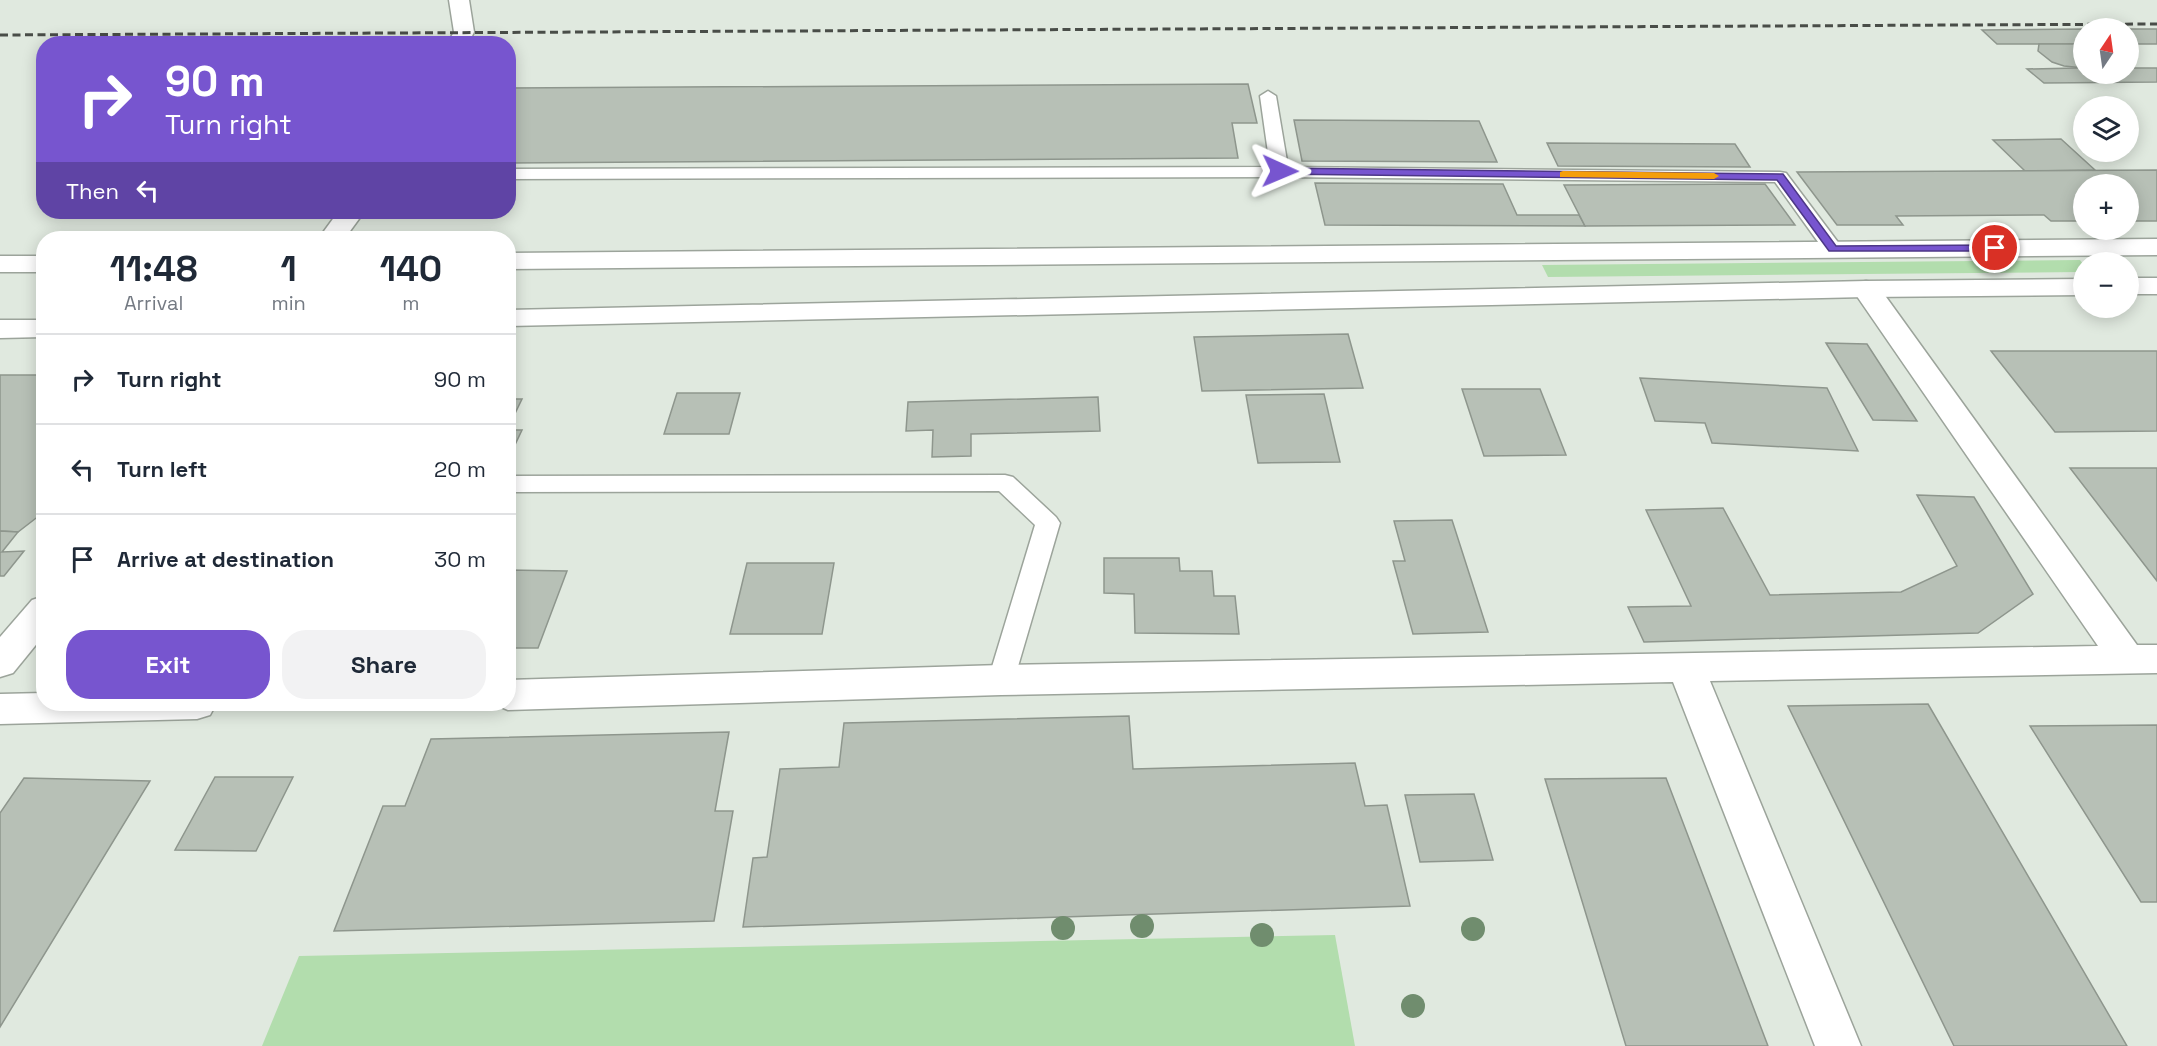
<!DOCTYPE html>
<meta charset="utf-8">
<style>
:root{--surface:#fff;--page:#f2f2f3;--text:#1f2937;--muted:#747a83;--line:#e0e1e3;--accent:#7755cf}
body{margin:0;font-family:"Space Grotesk",sans-serif;background:var(--page);color:var(--text);height:100vh;display:flex;flex-direction:column;font-size:22px;white-space:nowrap}
*{box-sizing:border-box;margin:0}
p{font-size:20px;color:var(--muted)}
.icon{flex:none;width:33px;height:33px;fill:none;stroke:currentColor;stroke-width:2;stroke-linecap:round;stroke-linejoin:round}
.map{position:relative;flex:1;overflow:hidden}
.details{position:absolute;left:36px;top:231px;width:480px;height:480px;display:flex;flex-direction:column;background:var(--surface);border-radius:24px;box-shadow:0 3px 15px #0003}
.details>*{flex:none}
.banner{position:absolute;left:36px;top:36px;width:480px;height:183px;border-radius:24px;box-shadow:0 3px 15px #0003;background:#7755cf;color:#fff;overflow:hidden}
.needle{width:39px;rotate:13deg}
.tools{position:absolute;left:2073px;top:18px;display:grid;gap:12px}
.tools a{display:grid;place-items:center;width:66px;height:66px;border-radius:50%;background:var(--surface);box-shadow:0 3px 15px #0003;font-size:30px}
.pin{position:absolute;display:grid;place-items:center;width:51px;height:51px;color:#fff;margin:-26px;border:3px solid #fff;border-radius:50%;box-shadow:0 2px 6px #0007}
.me{position:absolute;width:66px;margin:-33px;rotate:91deg;stroke-linejoin:round;filter:drop-shadow(0 0 4px #0008)}
.turn{display:flex;align-items:center;gap:21px;height:126px;padding:0 30px;font-size:27px}
.turn .icon{width:78px;height:78px;stroke-width:2.5}
.turn b{display:block;font-size:42px;line-height:51px}
.then{display:flex;align-items:center;height:57px;padding:0 30px;background:#0003;gap:12px;font-size:22px}
.eta{display:flex;justify-content:space-evenly;align-items:center;height:102px;text-align:center}
.eta b{font-size:36px;font-weight:800;line-height:42px}
.primary-button{display:flex;gap:12px;margin-top:auto;padding:12px 30px}
.primary-button a{flex:1;height:69px;border-radius:24px;background:var(--accent);color:#fff;font-size:24px;font-weight:800;line-height:69px;text-align:center}
.primary-button a+a{background:var(--page);color:var(--text)}
ul{padding:0;list-style:none}
li{display:flex;align-items:center;gap:18px;height:90px;padding:0 30px;border-top:2px solid var(--line)}
li div{flex:1}
li b{display:block;font-size:22px}
li em{font-style:normal}
.map>svg:first-child{display:block}
.green{fill:#b2ddad}
.building{fill:#b7c0b6;stroke:#8e968d;stroke-width:1.5}
.lines{fill:none;stroke-linecap:round;stroke-linejoin:round}
.service-casing{stroke:#9ca49b;stroke-width:3}
.minor-casing{stroke:#9ca49b;stroke-width:3}
.secondary-casing{stroke:#9ca49b;stroke-width:3}
.service{fill:#fff;fill-rule:evenodd}
.minor{fill:#fff;fill-rule:evenodd}
.secondary{fill:#fff;fill-rule:evenodd}
.rail{stroke:#494d48;stroke-width:3;stroke-dasharray:8 4.5;stroke-linecap:butt}
.tree{fill:#708d6e}
.route{fill:#7755cf;stroke:#4d3787;stroke-width:1.5}
.slow{fill:#f59e0b}
</style>
<div class="map">
<svg width="2157" height="1046" viewBox="0 0 2157 1046">
<rect width="100%" height="100%" fill="#e0e9df"/>
<!-- green -->
<g class="green">
<polygon points="2080,260 2083,264 2083,272 1548,277 1542,265"/>
<polygon points="1335,935 1355,1046 262,1046 299,956"/>
</g>
<!-- building -->
<g class="building">
<polygon points="2084,29 2084,44 1997,44 1982,30"/>
<rect x="2128" y="29" width="29" height="15"/>
<polygon points="2039,44 2084,44 2084,68 2064,66 2052,62 2038,51"/>
<polygon points="2076,68 2084,68 2084,74 2128,74 2128,68 2157,68 2157,82 2044,83 2027,69"/>
<polygon points="1248,84 1257,123 1232,123 1238,158 508,163 508,88"/>
<polygon points="1294,120 1479,121 1497,162 1302,161"/>
<polygon points="2061,139 2095,170 2025,171 1993,140"/>
<polygon points="1547,143 1735,144 1750,167 1558,166"/>
<polygon points="2157,170 2157,221 2128,221 2128,184 2084,184 2084,221 2051,221 2044,215 1896,216 1903,225 1837,225 1797,172"/>
<polygon points="1315,183 1503,184 1517,215 1579,215 1585,226 1325,225"/>
<polygon points="1765,184 1795,225 1585,226 1564,185"/>
<polygon points="1348,334 1363,388 1202,391 1194,337"/>
<polygon points="1826,343 1867,344 1917,421 1873,420"/>
<polygon points="1991,351 2157,351 2157,431 2055,432"/>
<polygon points="0,375 44,375 44,512 18,532 0,531"/>
<polygon points="1640,378 1827,388 1858,451 1712,443 1705,423 1655,421"/>
<polygon points="1462,389 1540,389 1566,455 1484,456"/>
<polygon points="677,393 740,393 729,434 664,434"/>
<polygon points="1324,394 1340,462 1258,463 1246,395"/>
<polygon points="1098,397 1100,431 971,434 971,456 932,457 933,430 906,431 908,402"/>
<polygon points="508,399 522,399 508,428"/>
<polygon points="508,430 522,430 513,449 508,449"/>
<polygon points="2070,468 2157,468 2157,581"/>
<polygon points="1917,495 1974,497 2033,594 1978,633 1644,642 1628,607 1691,606 1646,510 1723,508 1770,595 1901,592 1957,566"/>
<polygon points="1452,520 1488,632 1413,634 1393,561 1405,561 1394,521"/>
<polygon points="0,531 18,532 2,552 24,551 4,576 0,576"/>
<polygon points="1104,558 1179,558 1180,571 1212,571 1214,596 1235,596 1239,634 1135,633 1134,594 1104,593"/>
<polygon points="747,563 834,563 822,634 730,634"/>
<polygon points="508,570 567,571 538,648 508,648"/>
<polygon points="1928,704 2127,1046 1954,1046 1788,706"/>
<polygon points="1129,716 1133,769 1355,763 1365,806 1387,805 1410,906 743,927 753,858 767,857 780,769 839,767 844,723"/>
<polygon points="2157,725 2157,902 2141,902 2030,726"/>
<polygon points="729,732 715,811 733,811 714,921 334,931 383,806 405,806 431,739"/>
<polygon points="215,777 293,777 256,851 175,850"/>
<polygon points="24,778 150,781 0,1027 0,813"/>
<polygon points="1666,778 1768,1046 1626,1046 1545,779"/>
<polygon points="1474,794 1493,860 1420,862 1405,795"/>
</g>
<g class="lines">
<!-- service casing -->
<g class="service-casing">
<g id="service">
<polygon points="1268,91 1276,96 1288,167 1780,172 1786,173 1843,249 1840,253 1826,253 1775,182 1280,177 508,179 508,169 1270,167 1260,96"/>
<polygon points="1005,475 1013,477 1056,517 1060,523 1014,680 1010,687 1001,691 992,687 988,680 1035,525 999,491 508,492 508,476"/>
</g>
</g>
<!-- minor casing -->
<g class="minor-casing">
<g id="minor">
<polygon points="449,0 469,0 474,32 468,44 447,44 454,32"/>
<polygon points="338,212 364,212 345,238 319,238"/>
<polygon points="1866,281 1876,283 2137,645 2157,645 2157,673 1710,681 1861,1046 1815,1046 1673,682 1001,695 508,710 494,704 508,704 508,680 1001,665 2098,646 1852,289 1856,283"/>
<polygon points="44,693 44,704 216,704 210,715 197,719 0,724 0,694"/>
</g>
</g>
<!-- secondary casing -->
<g class="secondary-casing">
<g id="secondary">
<polygon points="2157,239 2157,255 508,269 508,253"/>
<rect x="0" y="256" width="44" height="16"/>
<rect x="2128" y="278" width="29" height="16"/>
<polygon points="2084,279 2084,295 1866,297 508,326 508,310 1866,281"/>
<polygon points="0,320 44,320 44,337 0,338"/>
<polygon points="44,596 44,635 13,673 0,677 0,637 32,600"/>
</g>
</g>
<!-- service -->
<use href="#service" class="service"/>
<!-- minor -->
<use href="#minor" class="minor"/>
<!-- secondary -->
<use href="#secondary" class="secondary"/>
<!-- rail -->
<polyline class="rail" points="0,35 2157,24"/>
</g>
<!-- trees -->
<g class="tree">
<circle cx="1142" cy="926" r="12"/>
<circle cx="1063" cy="928" r="12"/>
<circle cx="1473" cy="929" r="12"/>
<circle cx="1262" cy="935" r="12"/>
<circle cx="1413" cy="1006" r="12"/>
</g>
<!-- route -->
<polygon class="route" points="1280,168 1780,174 1783,174 1836,246 1995,245 2001,248 1995,251 1829,251 1777,180 1277,174 1277,169"/>
<!-- slow -->
<polygon class="slow" points="1563,171 1714,173 1719,176 1714,179 1560,177 1560,172"/>
</svg>
<div class="tools">
<a><svg class="needle" viewBox="-14 -14 28 28"><path d="M0-13l5 13h-10z" fill="#e53935"/><path d="M0 13l5-13h-10z" fill="#747a83"/></svg></a>
<a><svg class="icon" aria-label="layers" viewBox="0 0 24 24"><path d="M12 4l9 5-9 5-9-5zM3 14l9 5 9-5"/></svg></a>
<a>+</a>
<a>−</a>
</div>
<div class="pin" style="left:1995px;top:248px;background:#d93025"><svg class="icon" aria-label="arrive" viewBox="0 0 24 24"><path d="M6 21V4h12l-3 4 3 4H6"/></svg></div>
<svg class="me" style="left:1280px;top:171px" viewBox="-20 -20 40 40"><path d="M0-17L14 15 0 8-14 15z" fill="#7755cf" stroke="#fff" stroke-width="4"/></svg>
<div class="banner">
<div class="turn"><svg class="icon" aria-label="right" viewBox="0 0 24 24"><path d="M7 20v-9h11M14 6l5 5-5 5"/></svg><div><b>90 m</b>Turn right</div></div>
<div class="then">Then<svg class="icon" aria-label="left" viewBox="0 0 24 24"><path d="M17 20v-9H6M10 6l-5 5 5 5"/></svg></div>
</div>
<section class="details">
<div class="eta">
<div><b>11:48</b><p>Arrival</p></div>
<div><b>1</b><p>min</p></div>
<div><b>140</b><p>m</p></div>
</div>
<ul>
<li><svg class="icon" aria-label="right" viewBox="0 0 24 24"><path d="M7 20v-9h11M14 6l5 5-5 5"/></svg><div><b>Turn right</b></div><em>90 m</em></li>
<li><svg class="icon" aria-label="left" viewBox="0 0 24 24"><path d="M17 20v-9H6M10 6l-5 5 5 5"/></svg><div><b>Turn left</b></div><em>20 m</em></li>
<li><svg class="icon" aria-label="arrive" viewBox="0 0 24 24"><path d="M6 21V4h12l-3 4 3 4H6"/></svg><div><b>Arrive at destination</b></div><em>30 m</em></li>
</ul>
<div class="primary-button"><a>Exit</a><a>Share</a></div>
</section>
</div>
